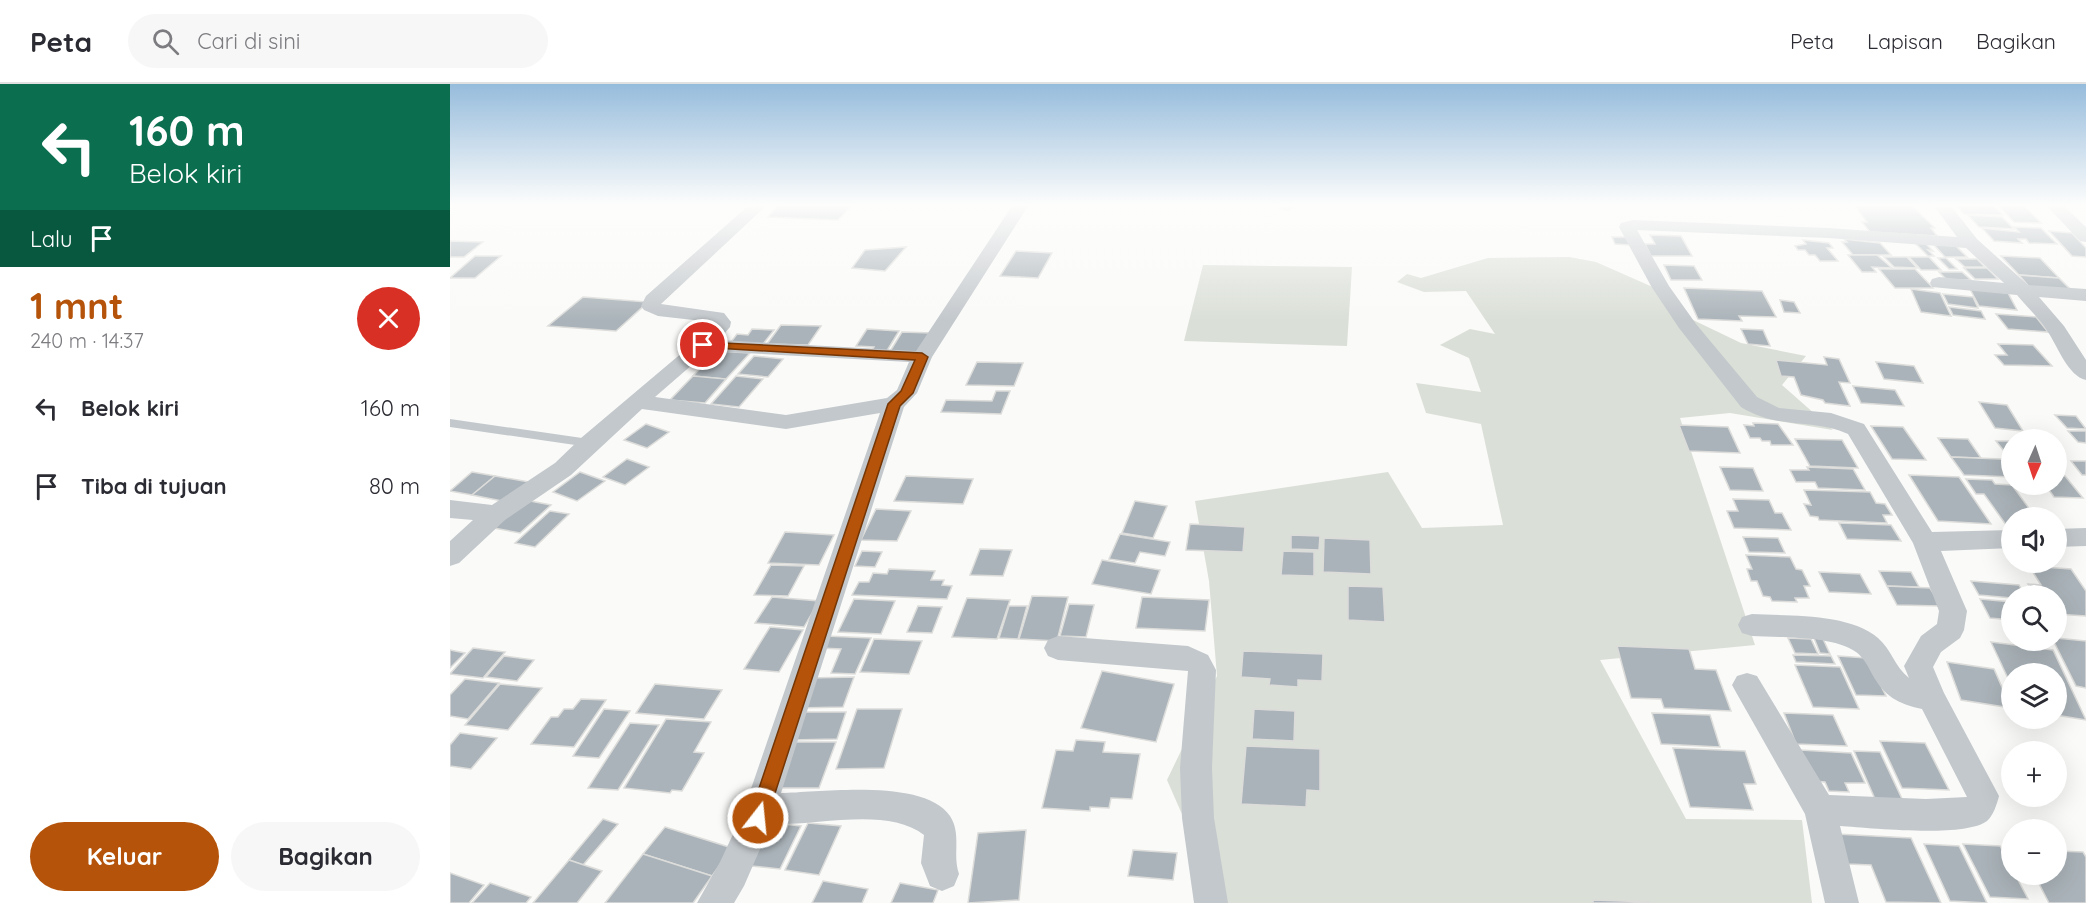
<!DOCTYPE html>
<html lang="id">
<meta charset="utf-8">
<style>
:root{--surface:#fff;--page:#f7f7f7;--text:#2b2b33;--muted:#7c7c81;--line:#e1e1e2;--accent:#b45309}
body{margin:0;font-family:Quicksand,sans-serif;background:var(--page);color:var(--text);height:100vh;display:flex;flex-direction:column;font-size:22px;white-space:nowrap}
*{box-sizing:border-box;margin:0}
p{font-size:20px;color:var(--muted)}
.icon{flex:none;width:33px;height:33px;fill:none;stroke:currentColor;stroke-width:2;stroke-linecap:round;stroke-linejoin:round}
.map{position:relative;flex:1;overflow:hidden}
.panel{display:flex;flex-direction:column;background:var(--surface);width:450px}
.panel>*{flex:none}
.hud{background:#0b6e4f;color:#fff;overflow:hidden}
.needle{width:39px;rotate:183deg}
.controls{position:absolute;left:1551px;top:345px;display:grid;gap:12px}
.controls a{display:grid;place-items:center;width:66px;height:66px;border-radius:50%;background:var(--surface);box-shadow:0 6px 24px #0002;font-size:30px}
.pin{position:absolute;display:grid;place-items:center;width:51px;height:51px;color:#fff;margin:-26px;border:3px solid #fff;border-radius:50%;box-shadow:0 2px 6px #0007}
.me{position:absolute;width:66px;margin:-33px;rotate:16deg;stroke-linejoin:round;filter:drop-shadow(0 0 4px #0008)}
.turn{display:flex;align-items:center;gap:21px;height:126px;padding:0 30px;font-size:27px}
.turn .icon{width:78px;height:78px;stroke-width:2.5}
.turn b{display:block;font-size:42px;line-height:51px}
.then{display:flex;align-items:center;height:57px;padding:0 30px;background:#0003;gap:12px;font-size:22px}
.round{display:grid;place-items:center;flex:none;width:63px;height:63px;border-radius:32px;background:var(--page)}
.head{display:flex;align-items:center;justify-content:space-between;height:102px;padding:0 30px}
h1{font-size:36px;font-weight:800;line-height:45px;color:var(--accent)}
.primary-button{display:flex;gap:12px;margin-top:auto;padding:12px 30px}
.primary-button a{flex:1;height:69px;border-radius:36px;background:var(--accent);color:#fff;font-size:24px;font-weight:800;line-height:69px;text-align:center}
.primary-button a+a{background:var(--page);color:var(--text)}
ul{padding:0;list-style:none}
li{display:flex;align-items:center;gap:18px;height:78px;padding:0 30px}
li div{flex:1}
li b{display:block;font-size:22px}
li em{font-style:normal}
header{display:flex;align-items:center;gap:36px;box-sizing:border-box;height:84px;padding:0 30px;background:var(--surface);border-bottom:2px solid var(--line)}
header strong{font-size:28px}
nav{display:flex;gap:33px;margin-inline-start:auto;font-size:21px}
.search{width:420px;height:54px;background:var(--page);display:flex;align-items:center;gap:15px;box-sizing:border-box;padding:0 21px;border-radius:33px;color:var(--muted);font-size:22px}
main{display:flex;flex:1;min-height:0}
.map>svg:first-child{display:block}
.green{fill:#dadfd7}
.building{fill:#aab3b9;stroke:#dcdcda;stroke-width:1.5}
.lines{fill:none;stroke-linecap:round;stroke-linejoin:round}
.service{fill:#c3c8cc;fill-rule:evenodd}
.minor{fill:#c3c8cc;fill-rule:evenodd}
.route{fill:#b45309;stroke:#753606;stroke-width:1.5}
</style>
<header>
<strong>Peta</strong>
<div class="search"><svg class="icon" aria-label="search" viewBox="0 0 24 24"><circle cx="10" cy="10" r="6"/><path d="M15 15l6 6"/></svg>Cari di sini</div>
<nav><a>Peta</a><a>Lapisan</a><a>Bagikan</a></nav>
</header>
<main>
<section class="panel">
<div class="hud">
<div class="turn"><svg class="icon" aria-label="left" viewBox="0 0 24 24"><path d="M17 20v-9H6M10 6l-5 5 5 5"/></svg><div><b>160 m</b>Belok kiri</div></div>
<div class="then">Lalu<svg class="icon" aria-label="arrive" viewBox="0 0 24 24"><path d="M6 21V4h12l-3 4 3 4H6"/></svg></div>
</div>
<div class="head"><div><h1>1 mnt</h1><p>240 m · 14:37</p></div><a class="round" style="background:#d93025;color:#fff"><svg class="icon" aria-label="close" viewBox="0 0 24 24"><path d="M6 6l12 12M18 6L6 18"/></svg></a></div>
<ul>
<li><svg class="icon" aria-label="left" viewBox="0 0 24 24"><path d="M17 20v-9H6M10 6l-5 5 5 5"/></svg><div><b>Belok kiri</b></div><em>160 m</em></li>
<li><svg class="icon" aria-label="arrive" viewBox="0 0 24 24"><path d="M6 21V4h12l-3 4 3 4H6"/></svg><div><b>Tiba di tujuan</b></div><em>80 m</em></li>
</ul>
<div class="primary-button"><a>Keluar</a><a>Bagikan</a></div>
</section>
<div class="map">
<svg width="1636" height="819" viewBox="0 0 1636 819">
<rect width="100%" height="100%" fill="#fafaf8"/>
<!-- green -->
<g class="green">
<polygon points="1119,173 1146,178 1214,208 1241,235 1291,259 1356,272 1332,301 1383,346 1280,329 1230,334 1305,561 1150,576 1236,735 1352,736 1362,819 771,819 717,696 767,592 759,497 745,417 938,388 972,444 1053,441 1031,340 976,329 966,299 1031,308 1019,274 990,261 1020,245 1045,250 1016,207 974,208 947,198 957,190 971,194 1038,174"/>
<polygon points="753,181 902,183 897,262 734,257"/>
</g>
<!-- building -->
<g class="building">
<polygon points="327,122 401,122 388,136 318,133"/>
<polygon points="1405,122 1462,122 1485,144 1481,144 1487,152 1420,148 1412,138 1417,138"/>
<polygon points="1507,122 1544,122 1553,131 1514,130"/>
<polygon points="1549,122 1574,122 1591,139 1564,138"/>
<polygon points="1518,131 1552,133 1564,145 1529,143"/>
<polygon points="1564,143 1591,144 1607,160 1579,159 1576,155 1568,155 1572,159 1544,157 1532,144 1569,148"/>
<polygon points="1599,147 1622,149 1636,164 1636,173 1622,172"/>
<polygon points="1200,151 1231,152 1242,172 1201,172 1195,160 1205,160"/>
<polygon points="1162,153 1177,153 1180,161 1165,160"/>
<polygon points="1394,155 1430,159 1441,171 1403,171 1392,158 1397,158"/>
<polygon points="1353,156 1379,159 1383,164 1377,164 1388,177 1370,177 1365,171 1359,171 1355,166 1348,166 1345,162 1356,160"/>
<polygon points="0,157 33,158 14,173 0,173"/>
<polygon points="1465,159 1475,159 1483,167 1478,166 1484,172 1478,172"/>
<polygon points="1484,161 1505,161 1517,173 1495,173"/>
<polygon points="456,163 435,187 402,184 415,166"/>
<polygon points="566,167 602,169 588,194 550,192"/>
<polygon points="1398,171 1427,171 1442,184 1422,183 1426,188 1412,188"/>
<polygon points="25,172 51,172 25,194 0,194"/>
<polygon points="1551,172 1590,174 1609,194 1569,191"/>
<polygon points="1434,173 1457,173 1467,184 1444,183"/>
<polygon points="1459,173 1479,173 1491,186 1471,186"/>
<polygon points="1488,174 1496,174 1507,185 1499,185"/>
<polygon points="1506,175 1527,175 1535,183 1515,183"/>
<polygon points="1214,181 1244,182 1252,196 1221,196"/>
<polygon points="1514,184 1537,184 1548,195 1525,195"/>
<polygon points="1429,185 1465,185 1483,204 1445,204"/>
<polygon points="1489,188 1512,188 1521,196 1497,196"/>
<polygon points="1569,191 1609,194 1621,206 1580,204"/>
<polygon points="1234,204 1312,207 1326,233 1289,232 1292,237 1248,235"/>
<polygon points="1461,205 1490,209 1501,232 1471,228"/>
<polygon points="1520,205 1558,209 1567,226 1529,222"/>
<polygon points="1493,210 1523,213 1528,224 1498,220"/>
<polygon points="133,213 198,218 166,247 98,242"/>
<polygon points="1330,216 1344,218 1350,229 1334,228"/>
<polygon points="1499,223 1531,227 1535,235 1503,231"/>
<polygon points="1546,230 1586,233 1598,248 1558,245"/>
<polygon points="331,241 371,242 358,261 317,260"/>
<polygon points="302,245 324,246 313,260 281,258 287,250 298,251"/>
<polygon points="417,245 449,247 435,270 420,270 424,263 406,262"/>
<polygon points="1291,245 1313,246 1320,262 1298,260"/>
<polygon points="452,248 481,249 469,270 439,269"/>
<polygon points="1548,260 1583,261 1602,282 1554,281 1545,271 1557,271"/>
<polygon points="267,267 300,269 276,295 243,292"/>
<polygon points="304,272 333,275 318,293 288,290"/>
<polygon points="1374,273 1389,275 1400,299 1389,298 1400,322 1375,319 1373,316 1351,311 1344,293 1331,292 1326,276 1377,281"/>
<polygon points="527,278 573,279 564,302 516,301"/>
<polygon points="1426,278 1464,282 1473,299 1434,295"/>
<polygon points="243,292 276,295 255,319 220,316"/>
<polygon points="286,292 313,295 289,323 261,320"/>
<polygon points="1403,302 1445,306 1454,322 1411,319"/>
<polygon points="546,307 560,307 551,330 491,328 496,316 542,317"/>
<polygon points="1529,318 1557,321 1573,347 1545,344"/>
<polygon points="1605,331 1626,332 1636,345 1617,344"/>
<polygon points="1303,339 1328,340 1343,361 1321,361 1320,357 1312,357 1310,354 1300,354 1294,341 1304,342"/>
<polygon points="196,340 219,348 197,364 174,356"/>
<polygon points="1229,341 1278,343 1290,369 1239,367"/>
<polygon points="1421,342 1453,343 1476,376 1442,375"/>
<polygon points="1618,347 1636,347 1636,359 1628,358"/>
<polygon points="1488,354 1518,355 1531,374 1501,373"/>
<polygon points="1345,355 1392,356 1408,384 1360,382"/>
<polygon points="1546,357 1562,357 1562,377"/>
<polygon points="1501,373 1551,375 1562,389 1562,393 1514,391"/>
<polygon points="177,375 199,383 175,401 153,393"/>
<polygon points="1621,377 1636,377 1636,391 1632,391"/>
<polygon points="1270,383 1303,384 1313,407 1280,406"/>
<polygon points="1357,383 1403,385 1415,406 1368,404 1365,398 1346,398 1340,386 1359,386"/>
<polygon points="22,388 45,392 22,411 0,407"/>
<polygon points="130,388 155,397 127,417 103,408"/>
<polygon points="1459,391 1509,393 1541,440 1488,437"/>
<polygon points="1606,391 1615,392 1633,414 1604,413 1595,400 1606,400"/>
<polygon points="45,392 79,398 57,418 22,411"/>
<polygon points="456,392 523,395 513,420 444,417"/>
<polygon points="1516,395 1542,396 1545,400 1562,401 1586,434 1562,434 1562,445 1559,445 1534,410 1526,410"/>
<polygon points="1354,406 1420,408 1426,419 1435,420 1442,431 1433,431 1437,439 1369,436 1368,433 1360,432 1354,420 1361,421"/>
<polygon points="1283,415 1319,416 1325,429 1332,429 1341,446 1284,444 1277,427 1288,427"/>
<polygon points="75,416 101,421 70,449 44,444"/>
<polygon points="685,417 717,422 703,454 672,449"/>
<polygon points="426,425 461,427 447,457 411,456"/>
<polygon points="100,427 119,430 85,463 65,459"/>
<polygon points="1389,439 1441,441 1451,457 1397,455"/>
<polygon points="740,440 795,443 793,468 736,466"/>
<polygon points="335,448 384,451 369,481 318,479"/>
<polygon points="670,450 720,458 715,472 690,468 685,479 659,475"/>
<polygon points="841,451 870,452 869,466 841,465"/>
<polygon points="1293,453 1328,454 1335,469 1299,468"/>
<polygon points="874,454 920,456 921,490 873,488"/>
<polygon points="530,465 562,466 553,492 520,491"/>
<polygon points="412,467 432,468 425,483 405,482"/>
<polygon points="833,467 864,468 864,492 831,491"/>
<polygon points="1296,471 1340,473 1346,485 1352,486 1360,502 1354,502 1359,514 1345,514 1347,518 1322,517 1320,513 1313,512 1307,497 1301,497 1297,485 1302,485"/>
<polygon points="652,476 710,486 701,510 642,500"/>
<polygon points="321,481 354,482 338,512 304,511"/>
<polygon points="1579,482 1621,485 1636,507 1636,532 1606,530 1606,512 1586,512 1578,500 1591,501"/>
<polygon points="439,485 485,487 481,496 494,496 492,501 502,502 497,515 402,511 409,498 419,498 423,489 437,490"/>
<polygon points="1429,487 1461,488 1469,503 1437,502"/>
<polygon points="1369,488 1410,490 1421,510 1379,508"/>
<polygon points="1521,497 1569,501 1575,512 1562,512 1562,514 1529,511"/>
<polygon points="898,502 933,503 935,538 898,536"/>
<polygon points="1437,502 1480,504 1491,522 1447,521"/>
<polygon points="582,512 618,513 607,557 569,555"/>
<polygon points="322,513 369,517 354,543 305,539"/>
<polygon points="692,513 759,516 755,547 686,544"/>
<polygon points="517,514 560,516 547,555 502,553"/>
<polygon points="404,515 445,517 431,550 388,548"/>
<polygon points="1530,515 1562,518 1562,536 1540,534"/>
<polygon points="619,520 644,521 636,553 610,552"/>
<polygon points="468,522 492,523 482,549 457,548"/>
<polygon points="559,522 577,522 568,555 549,554"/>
<polygon points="320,543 353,546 329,588 294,585"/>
<polygon points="375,552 421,554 405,590 381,589 391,565 370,564"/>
<polygon points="1338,554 1361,555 1368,570 1345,569"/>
<polygon points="1364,554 1373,555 1380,570 1370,569"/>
<polygon points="1606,554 1636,557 1636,604 1626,602 1603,556 1606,556"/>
<polygon points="424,555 472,557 459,590 410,588"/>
<polygon points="1541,558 1603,566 1636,636 1606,631 1606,590 1562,590 1562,603"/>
<polygon points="1167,562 1239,565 1245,585 1266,586 1281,627 1214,624 1211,615 1181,614"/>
<polygon points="23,564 55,568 33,594 0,590"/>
<polygon points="0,566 15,569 0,584"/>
<polygon points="793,567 873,570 872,597 848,596 848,603 819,601 820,595 791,593"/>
<polygon points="1343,571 1381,572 1385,580 1346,578"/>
<polygon points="54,572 84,576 67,597 36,593"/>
<polygon points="1388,572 1417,574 1436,612 1406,611"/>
<polygon points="1497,578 1544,585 1561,624 1511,616"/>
<polygon points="1345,581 1390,583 1409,625 1363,623"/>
<polygon points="652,587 724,600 706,658 631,644"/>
<polygon points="404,593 393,623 347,624 359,594"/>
<polygon points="15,595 49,599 18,635 0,632 0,611"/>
<polygon points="50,600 92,604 58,646 15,641"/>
<polygon points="205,600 272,606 254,635 186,629"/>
<polygon points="131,615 156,616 124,663 81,660 101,633 108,633 114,625 123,625"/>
<polygon points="154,625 180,627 149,674 123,672"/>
<polygon points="407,625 452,625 434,684 386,685"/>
<polygon points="804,625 845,627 844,657 802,655"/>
<polygon points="352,628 396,628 387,655 341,656"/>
<polygon points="1202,629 1260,631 1270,663 1211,660"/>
<polygon points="1334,629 1383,631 1397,662 1346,660"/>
<polygon points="216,635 261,638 244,668 254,669 232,707 222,706 220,709 174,704"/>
<polygon points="180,639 209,641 168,706 138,704"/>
<polygon points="10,649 47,654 21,685 0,682 0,661"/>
<polygon points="626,656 655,658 653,668 690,670 682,715 661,714 659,724 640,723 640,727 592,724 606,666 623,667"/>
<polygon points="1430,657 1475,659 1499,706 1452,704"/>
<polygon points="339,658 386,658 369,704 320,704"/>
<polygon points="796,662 870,665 870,707 857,706 856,723 791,720"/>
<polygon points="1223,664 1295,667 1306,700 1294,700 1303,726 1240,723"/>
<polygon points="1350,666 1401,669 1415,699 1395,699 1399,708 1379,707 1375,698 1363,697"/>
<polygon points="1404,667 1430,668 1453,717 1425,715"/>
<polygon points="153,735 168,740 133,781 119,776"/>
<polygon points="315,738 351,742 330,785 292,781"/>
<polygon points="358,739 391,742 369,791 335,786"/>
<polygon points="215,743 282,764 262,792 193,770"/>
<polygon points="576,746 569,816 518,819 528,749"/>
<polygon points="1386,750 1461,754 1491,819 1436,818 1421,781 1398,780"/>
<polygon points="1474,760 1509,762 1537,819 1500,817"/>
<polygon points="1513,760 1550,762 1562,783 1562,790 1565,790 1578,815 1540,813"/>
<polygon points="683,766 727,769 723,796 678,792"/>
<polygon points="1606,767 1633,768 1636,773 1636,819 1599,819 1584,790 1606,790"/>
<polygon points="193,770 262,792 243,819 155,819"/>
<polygon points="119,776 152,787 127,819 83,819"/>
<polygon points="0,789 34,801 19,819 0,819"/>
<polygon points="373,797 418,805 412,819 362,819"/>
<polygon points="40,799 81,813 76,819 22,819"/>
<polygon points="450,799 488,806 483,819 441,819"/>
<polygon points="1143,816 1199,818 1199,819 1143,819"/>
</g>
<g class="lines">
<!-- service -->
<polygon class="service" points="0,335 139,355 145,359 139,363 0,343"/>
<!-- minor -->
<g class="minor">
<path d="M298,122h18l-105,98 63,9 7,9 -1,5 -11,13 197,11 96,-145h16l-96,151 -15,36 -13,14 -123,386c40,-1 144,-15 169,23 12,19 2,38 9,58l-5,12 -12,5 -12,-5 -9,-23 3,-28c-36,-29 -108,-9 -153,-11l-27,62 -10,17h-37l23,-41 22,-47 138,-402 -94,16 -144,-20 -71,66 -66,45 -46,43 -9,3v-25l23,-21 -23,-2v-18l42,5 63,-42 26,-25 115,-97 15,-15v-4l-53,-6 -14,-6 -3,-4 5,-10zM258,267l201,11 -12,28 -10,8 -101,17 -131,-18z"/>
<polygon points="827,122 846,122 838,127 829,125"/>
<path d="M1484,122h17l26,33 51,46 58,4v12l-47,-4 25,29 22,34v20c-18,-4 -28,-33 -38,-48 -8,-13 -21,-25 -31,-37l-85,-8 -2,-4 2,-4 7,-2 65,6 -38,-35 -138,-10 -191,-8 32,56 27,38 61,73 22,11 52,5 33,11 68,108 80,-2v18l-71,3 26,60 -3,19 -4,8 -19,14 -8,15 11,26 55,103c-2,8 -6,20 -12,25 -22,17 -116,7 -147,5l19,77h-34l-20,-89 -68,-120 -5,-9 5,-9 10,-3 10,3 72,119 97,4 41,-2 -45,-88c-24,-5 -38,-13 -50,-35 -4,-8 -9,-17 -16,-22 -24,-17 -75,-14 -104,-16l-10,-3 -4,-8 4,-8 10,-3c36,2 98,-1 126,24 13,11 17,29 31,40l-5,-12 17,-30 16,-12 2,-13 -26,-68 -65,-109c-35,-16 -70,-4 -107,-27l-62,-79 -28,-42 -32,-59 2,-4 12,-3 195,8 129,9z"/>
<polygon points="1597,122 1614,122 1636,143 1636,158 1630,157"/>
<polygon points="1636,444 1636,462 1606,463 1606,445"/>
<polygon points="608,552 738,562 758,571 766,586 762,684 764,734 778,819 744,819 732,734 730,684 738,587 608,576 598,572 594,564 598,556"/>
</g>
</g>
<!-- sky -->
<linearGradient id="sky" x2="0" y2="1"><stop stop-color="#96bcdc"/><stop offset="0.51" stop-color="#fdfdfc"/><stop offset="1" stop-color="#fdfdfc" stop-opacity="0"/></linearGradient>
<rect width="1636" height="237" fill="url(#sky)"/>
<!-- route -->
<polygon class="route" points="253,258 472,269 478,273 463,309 450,322 317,734 315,740 308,742 302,740 299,734 438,320 451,307 465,276 249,263 248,261"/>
</svg>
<div class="controls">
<a><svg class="needle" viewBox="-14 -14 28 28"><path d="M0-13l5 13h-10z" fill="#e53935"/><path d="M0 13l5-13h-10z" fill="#7c7c81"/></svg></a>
<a><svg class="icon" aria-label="sound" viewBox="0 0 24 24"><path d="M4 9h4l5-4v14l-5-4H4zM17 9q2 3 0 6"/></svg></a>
<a><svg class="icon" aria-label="search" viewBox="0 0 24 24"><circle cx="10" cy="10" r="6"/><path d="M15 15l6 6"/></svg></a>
<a><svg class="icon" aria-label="layers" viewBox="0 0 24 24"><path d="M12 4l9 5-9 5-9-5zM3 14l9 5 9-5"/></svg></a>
<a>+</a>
<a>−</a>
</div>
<div class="pin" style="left:253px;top:261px;background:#d93025"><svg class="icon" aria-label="arrive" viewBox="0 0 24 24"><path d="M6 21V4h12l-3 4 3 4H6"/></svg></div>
<svg class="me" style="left:308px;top:734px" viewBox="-20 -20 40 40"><circle r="17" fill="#b45309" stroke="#fff" stroke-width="3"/><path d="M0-11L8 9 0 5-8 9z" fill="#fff"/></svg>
</div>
</main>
